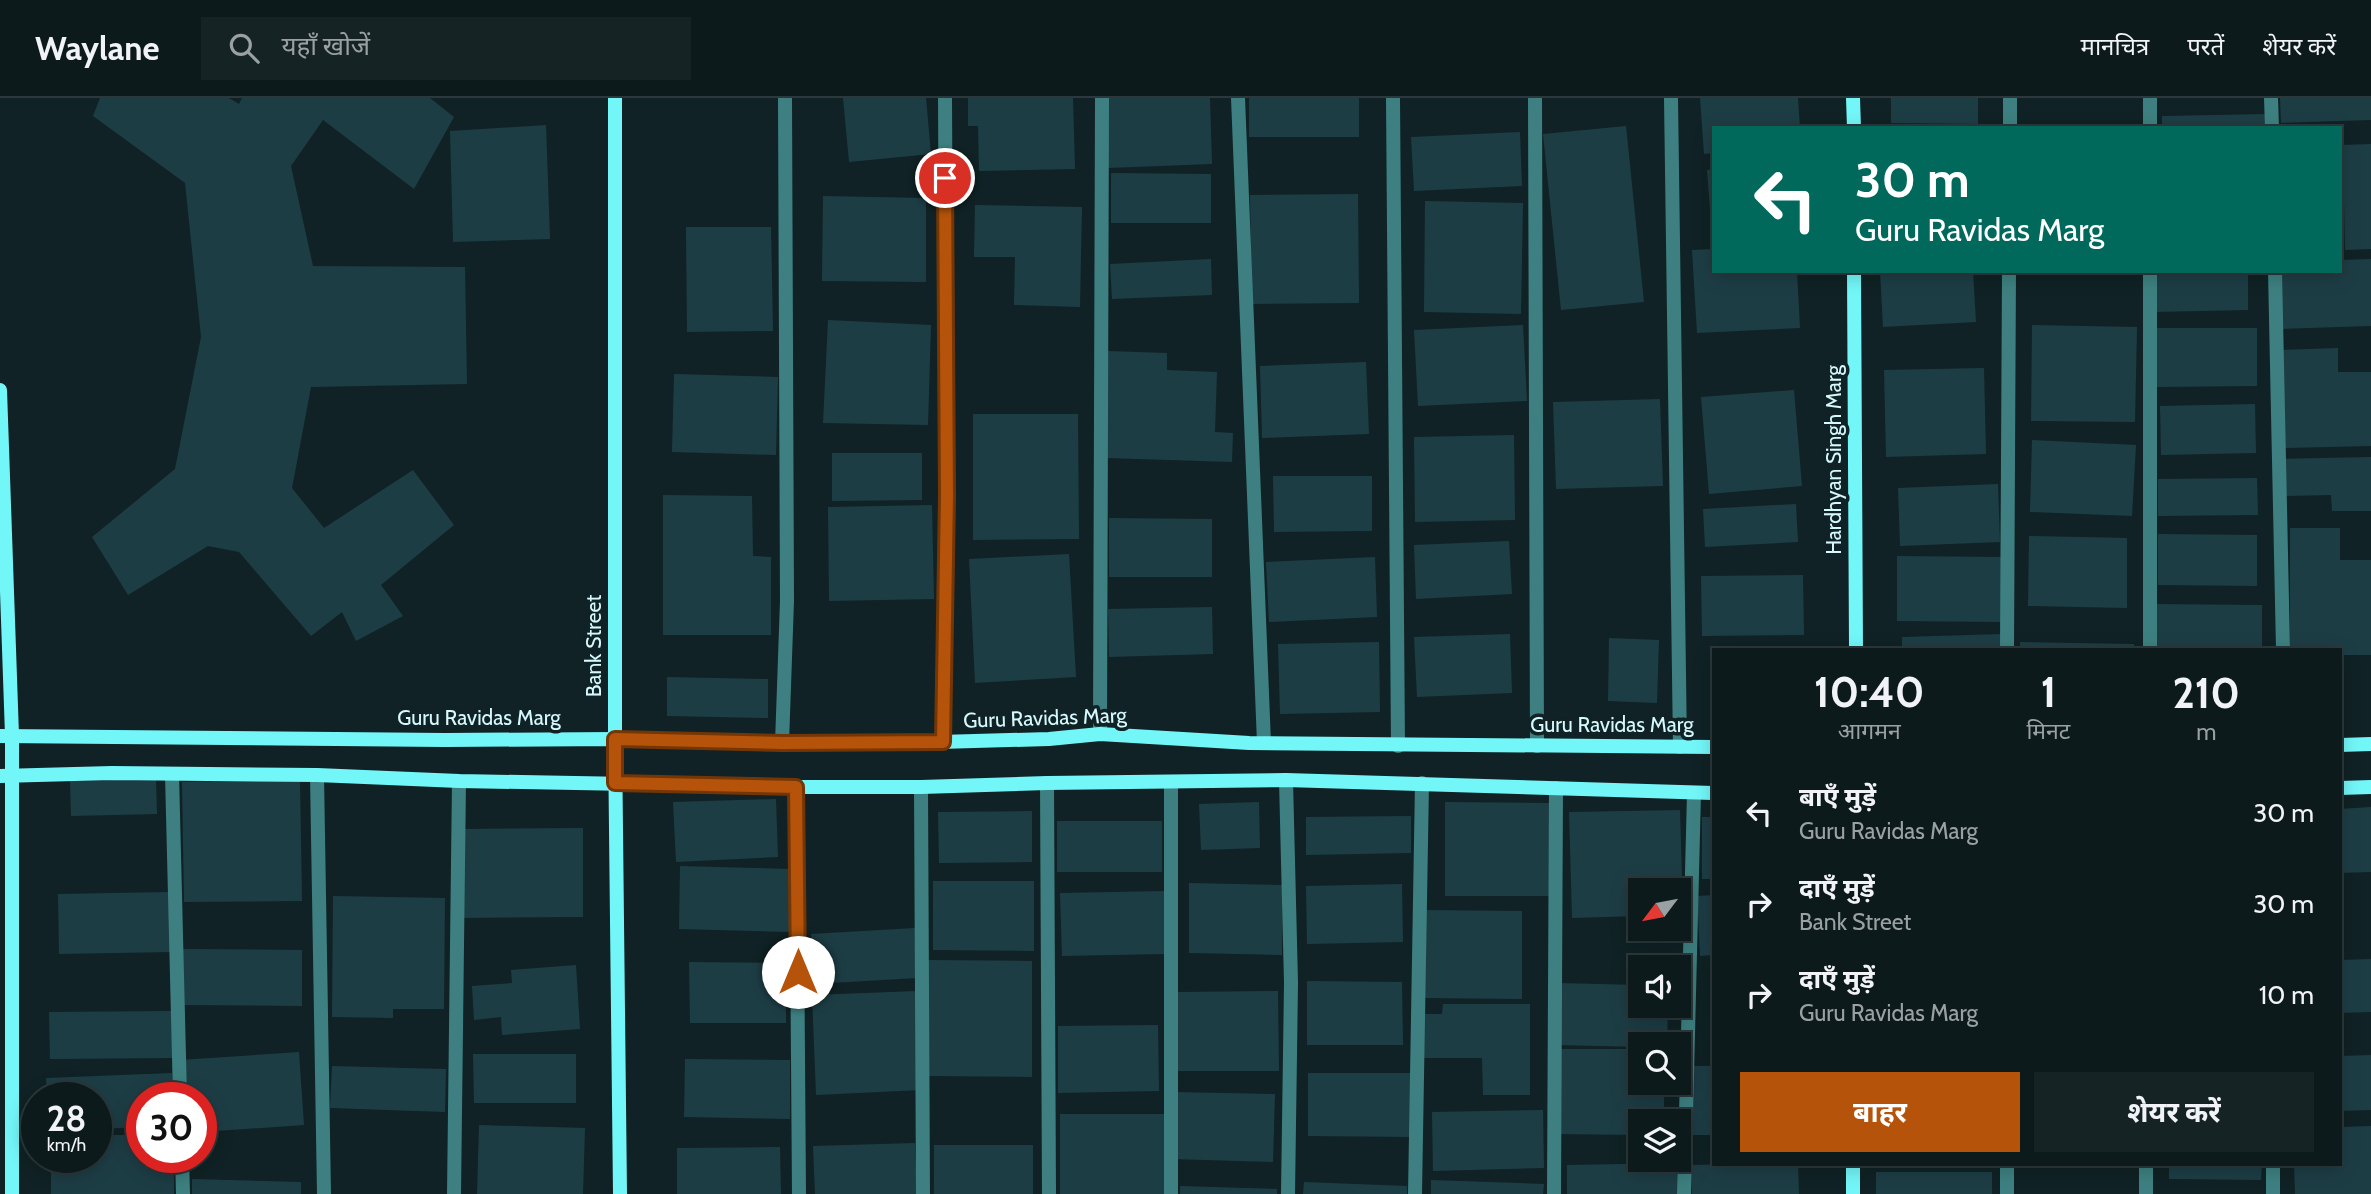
<!DOCTYPE html>
<html lang="hi">
<meta charset="utf-8">
<style>
:root{--surface:#0c1a1c;--page:#152325;--text:#f1f3f6;--muted:#9aa1a3;--line:#2c383b;--accent:#b45309}
body{margin:0;font-family:Cabin,"Noto Sans Devanagari",sans-serif;background:var(--page);color:var(--text);height:100vh;display:flex;flex-direction:column;font-size:26px;white-space:nowrap}
*{box-sizing:border-box;margin:0}
p{font-size:23px;color:var(--muted)}
.icon{flex:none;width:38px;height:38px;fill:none;stroke:currentColor;stroke-width:2;stroke-linecap:round;stroke-linejoin:round}
.map{position:relative;flex:1;overflow:hidden}
.sheet{position:absolute;left:1712px;top:550px;width:630px;height:518px;display:flex;flex-direction:column;background:var(--surface);border-radius:0px;box-shadow:0 4px 18px #0003,0 0 0 2px var(--line)}
.sheet>*{flex:none}
.top-card{position:absolute;left:1712px;top:28px;width:630px;height:147px;border-radius:0px;box-shadow:0 4px 18px #0003,0 0 0 2px var(--line);background:#00695c;color:#fff;overflow:hidden}
.needle{width:46px;rotate:238deg}
.controls{position:absolute;left:1628px;top:780px;display:grid;gap:14px}
.controls a{display:grid;place-items:center;width:63px;height:63px;border-radius:0px;background:var(--surface);box-shadow:0 4px 18px #0003,0 0 0 2px var(--line);font-size:35px}
.speed{position:absolute;left:21px;top:984px;display:flex;gap:14px;font-size:35px;font-weight:700;text-align:center}
.speed>*{display:grid;place-content:center;width:91px;height:91px;border-radius:50%;background:var(--surface);box-shadow:0 4px 18px #0003,0 0 0 2px var(--line);line-height:1}
.speed small{font-size:18px;font-weight:400}
.speed .limit{border:10px solid #d22;background:#fff;color:#111}
.pin{position:absolute;display:grid;place-items:center;width:60px;height:60px;color:#fff;margin:-30px;border:4px solid #fff;border-radius:50%;box-shadow:0 2px 7px #0007}
.me{position:absolute;width:77px;margin:-38px;rotate:0deg;stroke-linejoin:round;filter:drop-shadow(0 0 5px #0008)}
.turn{display:flex;align-items:center;gap:24px;height:147px;padding:0 28px;font-size:32px}
.turn .icon{width:91px;height:91px;stroke-width:2.5}
.turn b{display:block;font-size:49px;line-height:60px}
.eta{display:flex;justify-content:space-evenly;align-items:center;height:119px;text-align:center}
.eta b{font-size:42px;font-weight:700;line-height:49px}
.cta{display:flex;gap:14px;margin-top:auto;padding:14px 28px}
.cta a{flex:1;height:80px;border-radius:0px;background:var(--accent);color:#fff;font-size:28px;font-weight:700;line-height:80px;text-align:center}
.cta a+a{background:var(--page);color:var(--text)}
ul{padding:0;list-style:none}
li{display:flex;align-items:center;gap:21px;height:91px;padding:0 28px}
li div{flex:1}
li b{display:block;font-size:26px}
li em{font-style:normal}
header{display:flex;align-items:center;gap:42px;box-sizing:border-box;height:98px;padding:0 35px;background:var(--surface);border-bottom:2px solid var(--line)}
header strong{font-size:33px}
nav{display:flex;gap:38px;margin-inline-start:auto;font-size:24px}
.search{width:490px;height:63px;background:var(--page);display:flex;align-items:center;gap:18px;box-sizing:border-box;padding:0 24px;border-radius:0px;color:var(--muted);font-size:26px}
.map>svg:first-child{display:block}
.building{fill:#1d3d45}
.lines{fill:none;stroke-linecap:round;stroke-linejoin:round}
.street{stroke:#3e8081;stroke-width:14}
.secondary{stroke:#73f6f8;stroke-width:14}
.route-casing{stroke:#753606;stroke-width:18}
.route{stroke:#b45309;stroke-width:12}
.labels{text-anchor:middle;stroke-width:7;stroke-linejoin:round;paint-order:stroke}
.street-label{font-size:21px;fill:#d6f9fd;stroke:#102225}
</style>
<header>
<strong>Waylane</strong>
<div class="search"><svg class="icon" aria-label="search" viewBox="0 0 24 24"><circle cx="10" cy="10" r="6"/><path d="M15 15l6 6"/></svg>यहाँ खोजें</div>
<nav><a>मानचित्र</a><a>परतें</a><a>शेयर करें</a></nav>
</header>
<div class="map">
<svg width="2371" height="1096" viewBox="0 0 2371 1096">
<rect width="100%" height="100%" fill="#102225"/>
<!-- building -->
<g class="building">
<polygon points="100,0 229,0 239,6 242,0 430,0 454,19 414,91 323,22 291,68 313,168 465,169 467,286 311,289 292,390 324,430 413,372 454,427 381,487 403,518 356,543 342,514 311,538 239,454 208,448 128,497 92,439 175,371 201,239 185,85 93,18"/>
<polygon points="843,0 926,0 931,56 849,64"/>
<polygon points="968,0 1073,0 1075,71 979,73 978,28 968,28"/>
<polygon points="1105,0 1210,0 1212,66 1108,70"/>
<rect x="1249" y="0" width="110" height="39"/>
<polygon points="1700,0 1798,0 1800,30 1713,30 1713,55 1704,56"/>
<polygon points="1891,0 1978,0 1978,26 1891,25"/>
<polygon points="2280,0 2371,0 2371,22 2281,25"/>
<polygon points="2266,16 2266,30 2162,30 2162,18"/>
<polygon points="546,27 550,141 453,144 450,33"/>
<polygon points="1626,28 1644,204 1561,212 1543,36"/>
<polygon points="1520,34 1522,88 1414,93 1411,39"/>
<polygon points="2371,46 2371,151 2345,152 2344,106 2340,106 2340,47"/>
<polygon points="1713,71 1713,124 1711,124 1707,72"/>
<polygon points="1111,75 1211,76 1211,125 1111,125"/>
<polygon points="1358,96 1359,205 1252,206 1250,97"/>
<polygon points="823,98 926,100 926,184 822,183"/>
<polygon points="1425,103 1523,105 1521,216 1424,214"/>
<polygon points="975,107 1082,109 1080,209 1014,207 1015,159 974,159"/>
<polygon points="686,129 771,129 773,233 687,234"/>
<polygon points="1713,151 1713,173 1797,173 1800,230 1697,235 1692,152"/>
<polygon points="1211,161 1212,197 1112,201 1110,166"/>
<polygon points="2371,161 2371,228 2279,231 2276,173 2340,173 2340,162"/>
<polygon points="1880,173 1973,173 1976,224 1883,229"/>
<polygon points="2152,173 2248,173 2248,212 2153,214"/>
<polygon points="828,222 931,227 928,327 823,325"/>
<polygon points="1523,227 1527,303 1418,308 1414,232"/>
<polygon points="2032,227 2137,229 2135,324 2031,323"/>
<polygon points="2152,230 2257,230 2257,288 2153,289"/>
<polygon points="2338,250 2338,274 2371,274 2371,348 2284,350 2281,252"/>
<polygon points="1108,253 1167,255 1167,272 1217,274 1215,334 1233,335 1232,364 1106,360"/>
<polygon points="1366,264 1369,336 1262,340 1260,268"/>
<polygon points="1984,270 1986,356 1886,359 1884,272"/>
<polygon points="674,276 778,279 776,357 672,354"/>
<polygon points="1794,292 1802,388 1709,396 1701,299"/>
<polygon points="1660,301 1663,388 1556,391 1553,304"/>
<polygon points="2255,306 2256,355 2161,357 2160,308"/>
<polygon points="973,316 1078,316 1079,441 973,442"/>
<polygon points="1514,337 1515,422 1415,424 1414,339"/>
<polygon points="2032,342 2136,347 2132,418 2030,414"/>
<polygon points="832,355 922,355 922,402 832,403"/>
<polygon points="2371,359 2371,413 2332,413 2331,397 2282,398 2280,361"/>
<polygon points="1273,378 1372,378 1372,433 1274,434"/>
<polygon points="2257,380 2258,417 2158,418 2158,381"/>
<polygon points="1998,386 2000,444 1900,448 1898,390"/>
<polygon points="663,397 752,398 753,458 771,459 771,537 663,537"/>
<polygon points="1796,406 1798,444 1705,449 1703,411"/>
<polygon points="932,407 934,501 829,503 828,409"/>
<polygon points="1109,420 1212,421 1212,479 1109,479"/>
<polygon points="2290,430 2340,430 2340,462 2371,462 2371,557 2340,557 2340,551 2290,551"/>
<polygon points="2158,436 2257,437 2257,488 2158,487"/>
<polygon points="2029,438 2127,440 2127,510 2028,508"/>
<polygon points="1509,443 1512,496 1416,501 1414,447"/>
<polygon points="1069,456 1076,579 975,585 969,461"/>
<polygon points="1897,458 2002,459 2002,524 1897,523"/>
<polygon points="1375,459 1377,519 1269,524 1266,464"/>
<polygon points="1803,477 1804,537 1702,538 1701,478"/>
<polygon points="2153,506 2262,507 2262,551 2153,551"/>
<polygon points="1212,509 1213,556 1109,559 1108,511"/>
<polygon points="1510,536 1512,595 1417,599 1414,539"/>
<polygon points="2001,536 2002,551 1902,551 1902,539"/>
<polygon points="1609,540 1659,542 1657,605 1608,603"/>
<polygon points="1379,544 1380,614 1280,616 1278,546"/>
<polygon points="2020,544 2134,546 2134,551 2020,551"/>
<polygon points="667,579 768,581 768,620 667,618"/>
<polygon points="156,681 157,716 71,718 70,683"/>
<polygon points="300,682 302,803 184,804 182,684"/>
<polygon points="776,701 778,759 676,764 673,704"/>
<polygon points="1259,704 1260,750 1201,752 1199,706"/>
<polygon points="1445,704 1549,705 1549,798 1445,798"/>
<polygon points="2371,709 2371,774 2340,775 2340,711"/>
<polygon points="1680,712 1683,816 1678,817 1678,793 1640,793 1640,818 1572,820 1569,714"/>
<polygon points="1032,713 1032,764 939,765 938,714"/>
<polygon points="1411,718 1411,755 1306,757 1306,719"/>
<rect x="1702" y="719" width="11" height="62"/>
<rect x="1057" y="723" width="105" height="51"/>
<polygon points="583,730 583,819 462,820 461,731"/>
<polygon points="680,768 791,771 790,834 679,831"/>
<polygon points="933,783 1034,783 1034,853 933,852"/>
<polygon points="1189,785 1282,787 1282,857 1189,855"/>
<polygon points="1402,786 1403,844 1307,846 1306,788"/>
<polygon points="1164,793 1165,856 1062,858 1060,795"/>
<polygon points="169,794 171,854 59,856 58,796"/>
<polygon points="1713,797 1713,857 1700,858 1697,798"/>
<polygon points="333,798 445,800 444,911 393,911 393,920 332,919"/>
<polygon points="1424,812 1522,813 1522,901 1424,900"/>
<polygon points="915,830 917,880 814,886 811,836"/>
<polygon points="181,851 302,852 302,908 181,907"/>
<polygon points="2371,861 2371,914 2340,915 2340,862"/>
<polygon points="928,862 1032,863 1032,979 928,978"/>
<polygon points="689,864 786,865 786,925 690,925"/>
<polygon points="576,867 580,931 502,937 501,919 474,922 472,888 512,885 511,872"/>
<polygon points="1307,883 1402,884 1403,947 1307,947"/>
<polygon points="1557,885 1640,887 1640,908 1668,908 1667,947 1640,947 1640,949 1556,947"/>
<polygon points="917,893 921,992 816,997 812,897"/>
<polygon points="1278,893 1279,973 1177,973 1177,894"/>
<polygon points="1443,906 1530,906 1530,997 1483,997 1482,960 1423,960 1424,916 1442,916"/>
<polygon points="172,913 173,960 50,961 49,914"/>
<polygon points="1158,927 1159,993 1058,995 1058,928"/>
<polygon points="1558,951 1640,951 1640,985 1664,985 1664,1024 1640,1024 1640,1037 1557,1036"/>
<polygon points="299,954 304,1027 201,1034 201,999 183,999 180,962"/>
<polygon points="473,956 576,956 576,1005 474,1005"/>
<polygon points="2371,957 2371,1012 2340,1013 2340,958"/>
<polygon points="685,961 790,962 790,1021 684,1019"/>
<polygon points="332,968 446,971 445,1014 330,1010"/>
<rect x="1692" y="968" width="21" height="69"/>
<polygon points="172,975 173,999 142,999 142,1029 96,1031 96,999 47,999 46,980"/>
<polygon points="1308,975 1413,975 1413,1039 1308,1038"/>
<polygon points="1174,994 1275,996 1273,1064 1172,1061"/>
<polygon points="1543,1012 1544,1070 1433,1073 1432,1014"/>
<rect x="1060" y="1016" width="108" height="80"/>
<polygon points="479,1027 585,1030 583,1096 477,1096"/>
<polygon points="2371,1028 2371,1096 2295,1096 2294,1066 2340,1066 2340,1029"/>
<polygon points="96,1037 142,1037 142,1059 174,1059 174,1096 51,1096 51,1059 96,1059"/>
<polygon points="915,1045 917,1096 815,1096 813,1048"/>
<rect x="934" y="1047" width="99" height="49"/>
<polygon points="780,1049 781,1096 677,1096 677,1050"/>
<polygon points="1677,1065 1678,1096 1567,1096 1567,1067"/>
<polygon points="1739,1066 1798,1066 1799,1096 1692,1096 1691,1067"/>
<polygon points="2169,1066 2262,1066 2261,1082 2169,1081"/>
<rect x="1876" y="1074" width="116" height="22"/>
<polygon points="192,1081 301,1084 301,1096 192,1096"/>
<polygon points="1431,1082 1544,1086 1543,1096 1431,1096"/>
<polygon points="1304,1084 1407,1088 1407,1096 1303,1096"/>
<polygon points="1180,1088 1277,1091 1277,1096 1180,1096"/>
</g>
<g class="lines">
<!-- street -->
<g class="street">
<polyline points="1238,0 1264,645"/>
<polyline points="1393,0 1398,648"/>
<polyline points="1535,0 1537,648"/>
<polyline points="1671,0 1680,649"/>
<polyline points="2150,0 2150,30"/>
<polyline points="2271,0 2272,30"/>
<polyline points="2010,30 2010,0"/>
<polyline points="2150,173 2150,551"/>
<polyline points="2275,173 2283,551"/>
<polyline points="2007,551 2009,173"/>
<polyline points="1100,636 1102,0"/>
<polyline points="943,644 947,398 945,0"/>
<polyline points="782,645 787,503 785,0"/>
<polyline points="172,676 180,999"/>
<polyline points="317,677 324,1096"/>
<polyline points="1286,682 1291,885 1288,1096"/>
<polyline points="1171,684 1171,1096"/>
<polyline points="1047,685 1049,1096"/>
<polyline points="796,689 799,1096"/>
<polyline points="921,689 923,1096"/>
<polyline points="182,1059 183,1096"/>
<polyline points="2007,1066 2007,1096"/>
<polyline points="2273,1066 2273,1096"/>
<polyline points="454,1096 459,683"/>
<polyline points="1415,1096 1422,685"/>
<polyline points="1554,1096 1556,690"/>
<polyline points="1684,1096 1694,695"/>
<polyline points="2146,1096 2146,1066"/>
</g>
<!-- secondary -->
<g class="secondary">
<polyline points="615,0 615,641 620,1096"/>
<polyline points="1853,0 1854,30"/>
<polyline points="1854,173 1856,551"/>
<polyline points="0,292 12,637 12,1096"/>
<polyline points="0,638 445,642 615,641 782,645 905,645 1049,641 1100,636 1249,645 1713,649"/>
<polyline points="2340,647 2371,646"/>
<polyline points="0,678 112,675 317,677 459,683 796,689 921,689 1047,685 1286,682 1713,695"/>
<polyline points="2340,690 2371,689"/>
<polyline points="1853,1096 1853,1066"/>
</g>
</g>
<g class="lines">
<!-- route casing -->
<g class="route-casing">
<polyline id="route" points="798,874 796,689 615,685 615,641 782,645 943,644 947,398 945,80"/>
</g>
<!-- route -->
<use href="#route" class="route"/>
</g>
<g class="labels">
<!-- street labels -->
<g class="street-label">
<text transform="translate(1834 362) rotate(-90)" y="7">Hardhyan Singh Marg</text>
<text transform="translate(594 548) rotate(-90)" y="7">Bank Street</text>
<text x="479" y="627">Guru Ravidas Marg</text>
<text transform="translate(1045 620) rotate(-2)" y="7">Guru Ravidas Marg</text>
<text x="1612" y="634">Guru Ravidas Marg</text>
</g>
</g>
</svg>
<div class="controls">
<a><svg class="needle" viewBox="-14 -14 28 28"><path d="M0-13l5 13h-10z" fill="#e53935"/><path d="M0 13l5-13h-10z" fill="#9aa1a3"/></svg></a>
<a><svg class="icon" aria-label="sound" viewBox="0 0 24 24"><path d="M4 9h4l5-4v14l-5-4H4zM17 9q2 3 0 6"/></svg></a>
<a><svg class="icon" aria-label="search" viewBox="0 0 24 24"><circle cx="10" cy="10" r="6"/><path d="M15 15l6 6"/></svg></a>
<a><svg class="icon" aria-label="layers" viewBox="0 0 24 24"><path d="M12 4l9 5-9 5-9-5zM3 14l9 5 9-5"/></svg></a>
</div>
<div class="speed"><div>28<small>km/h</small></div><div class="limit">30</div></div>
<div class="pin" style="left:945px;top:80px;background:#d93025"><svg class="icon" aria-label="arrive" viewBox="0 0 24 24"><path d="M6 21V4h12l-3 4 3 4H6"/></svg></div>
<svg class="me" style="left:798px;top:874px" viewBox="-20 -20 40 40"><circle r="19" fill="#fff"/><path d="M0-13L10 11 0 6-10 11z" fill="#b45309"/></svg>
<div class="top-card">
<div class="turn"><svg class="icon" aria-label="left" viewBox="0 0 24 24"><path d="M17 20v-9H6M10 6l-5 5 5 5"/></svg><div><b>30 m</b>Guru Ravidas Marg</div></div>
</div>
<section class="sheet">
<div class="eta">
<div><b>10:40</b><p>आगमन</p></div>
<div><b>1</b><p>मिनट</p></div>
<div><b>210</b><p>m</p></div>
</div>
<ul>
<li><svg class="icon" aria-label="left" viewBox="0 0 24 24"><path d="M17 20v-9H6M10 6l-5 5 5 5"/></svg><div><b>बाएँ मुड़ें</b><p>Guru Ravidas Marg</p></div><em>30 m</em></li>
<li><svg class="icon" aria-label="right" viewBox="0 0 24 24"><path d="M7 20v-9h11M14 6l5 5-5 5"/></svg><div><b>दाएँ मुड़ें</b><p>Bank Street</p></div><em>30 m</em></li>
<li><svg class="icon" aria-label="right" viewBox="0 0 24 24"><path d="M7 20v-9h11M14 6l5 5-5 5"/></svg><div><b>दाएँ मुड़ें</b><p>Guru Ravidas Marg</p></div><em>10 m</em></li>
</ul>
<div class="cta"><a>बाहर</a><a>शेयर करें</a></div>
</section>
</div>
